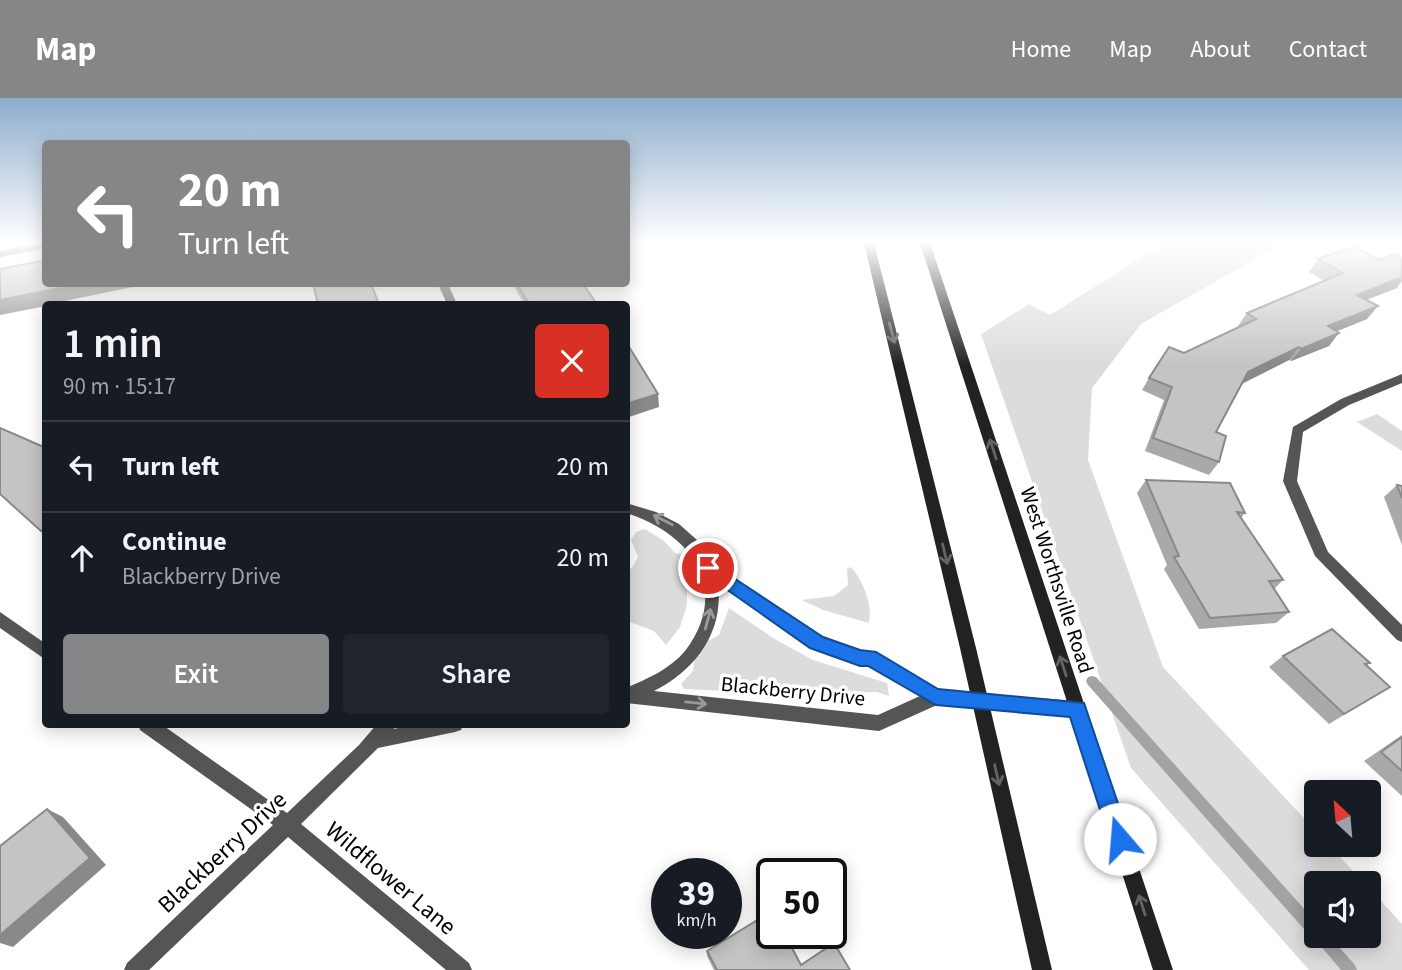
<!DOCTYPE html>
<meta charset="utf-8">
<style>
:root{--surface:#171b24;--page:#20242c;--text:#f1f3f6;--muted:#9ea1a6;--line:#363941;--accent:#858687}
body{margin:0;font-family:"Source Sans 3",sans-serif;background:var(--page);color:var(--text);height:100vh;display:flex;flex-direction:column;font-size:26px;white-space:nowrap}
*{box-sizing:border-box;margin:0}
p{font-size:23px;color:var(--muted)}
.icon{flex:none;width:38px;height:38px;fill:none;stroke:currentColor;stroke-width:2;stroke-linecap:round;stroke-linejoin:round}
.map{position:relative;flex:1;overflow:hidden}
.details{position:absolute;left:42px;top:203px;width:588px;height:427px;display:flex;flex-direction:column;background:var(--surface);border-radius:7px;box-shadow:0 4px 18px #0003}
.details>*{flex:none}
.guide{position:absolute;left:42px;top:42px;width:588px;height:147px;border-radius:7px;box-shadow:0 4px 18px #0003;background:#858687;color:#fff;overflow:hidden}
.needle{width:46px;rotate:334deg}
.controls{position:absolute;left:1304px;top:682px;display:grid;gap:14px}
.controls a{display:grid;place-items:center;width:77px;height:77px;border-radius:7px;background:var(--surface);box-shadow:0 4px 18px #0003;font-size:35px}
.speed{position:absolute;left:651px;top:760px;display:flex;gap:14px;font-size:35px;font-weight:700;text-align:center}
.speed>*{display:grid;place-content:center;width:91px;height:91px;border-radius:50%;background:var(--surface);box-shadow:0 4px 18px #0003;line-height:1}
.speed small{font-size:18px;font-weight:400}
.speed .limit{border:4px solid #111;border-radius:10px;background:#fff;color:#111}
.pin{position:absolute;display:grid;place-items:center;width:60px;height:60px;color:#fff;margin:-30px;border:4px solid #fff;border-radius:50%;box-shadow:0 2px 7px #0007}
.me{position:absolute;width:77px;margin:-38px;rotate:342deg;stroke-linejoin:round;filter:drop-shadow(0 0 5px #0008)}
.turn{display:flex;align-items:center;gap:24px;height:147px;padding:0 21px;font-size:32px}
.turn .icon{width:91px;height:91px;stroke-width:2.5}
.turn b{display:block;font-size:49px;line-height:60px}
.round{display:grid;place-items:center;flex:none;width:74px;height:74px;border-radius:7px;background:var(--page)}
.overview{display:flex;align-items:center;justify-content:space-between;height:119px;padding:0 21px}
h1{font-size:42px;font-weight:600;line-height:52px}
.cta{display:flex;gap:14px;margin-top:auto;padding:14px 21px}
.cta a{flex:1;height:80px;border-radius:7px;background:var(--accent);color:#fff;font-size:28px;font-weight:600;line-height:80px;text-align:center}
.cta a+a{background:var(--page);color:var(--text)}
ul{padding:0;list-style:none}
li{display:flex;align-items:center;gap:21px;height:91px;padding:0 21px;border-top:2px solid var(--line)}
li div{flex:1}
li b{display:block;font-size:26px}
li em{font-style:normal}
header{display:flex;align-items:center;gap:42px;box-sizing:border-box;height:98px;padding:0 35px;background:var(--accent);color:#fff}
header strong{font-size:33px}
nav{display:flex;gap:38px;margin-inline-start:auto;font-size:24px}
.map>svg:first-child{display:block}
.green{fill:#dcdcdc}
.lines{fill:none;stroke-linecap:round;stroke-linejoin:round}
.stream{fill:#a3a3a3;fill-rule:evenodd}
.street{fill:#555;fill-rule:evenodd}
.secondary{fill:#222;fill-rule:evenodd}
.wall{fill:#a9a9a9}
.shaded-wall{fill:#898989}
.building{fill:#c4c4c4;stroke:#898989;stroke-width:2}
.oneway{stroke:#646464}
.oneway2{stroke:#999}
.route{fill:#1a73e8;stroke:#114b97;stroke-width:2}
.labels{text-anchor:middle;stroke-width:7;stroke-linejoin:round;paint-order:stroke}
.street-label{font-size:21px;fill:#000;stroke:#fff}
.near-street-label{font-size:24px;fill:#000;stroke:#fff}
</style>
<header>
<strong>Map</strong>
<nav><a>Home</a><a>Map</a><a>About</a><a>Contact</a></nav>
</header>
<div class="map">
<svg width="1402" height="872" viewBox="0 0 1402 872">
<rect width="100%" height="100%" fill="#fff"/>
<!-- green -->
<g class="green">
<polygon points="1164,145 1283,145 1141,226 1092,290 1088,362 1163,569 1316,733 1316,747 1329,747 1365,786 1316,786 1316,838 1368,838 1369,790 1402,826 1402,872 1309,872 1131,670 981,236 1029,206 1050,217"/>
<polygon points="1377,316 1402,333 1402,353 1357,324"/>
<polygon points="645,431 664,443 675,455 702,459 687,486 687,507 680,529 666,547 654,533 627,523 626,473 632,470 638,459 631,442 636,434"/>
<path d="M851,469c12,14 22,38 18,56l-46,-13 -21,-10 32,-4 14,-11 -1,-16z"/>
<polygon points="729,510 773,540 813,562 887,585 889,598 877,594 793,596 684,591 681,586 693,573 695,550 719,537"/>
</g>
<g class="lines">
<!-- stream -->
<polygon class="stream" points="1092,578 1096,579 1316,824 1316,838 1329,838 1355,867 1357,872 1341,872 1314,840 1311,839 1088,587 1086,583 1088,579"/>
<!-- street -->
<g class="street">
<polygon points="42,145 46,145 46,150 0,159 0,153"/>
<polygon points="438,186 448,186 457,206 447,206"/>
<polygon points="1402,276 1402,285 1349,307 1303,334 1297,383 1328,454 1402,527 1402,544 1397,542 1315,458 1283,383 1293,329 1341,301"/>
<path d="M626,405l30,9 23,12 18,16 15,23 102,69 37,17 25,4 62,37 139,11 6,3 2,5 -2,5 -6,3 -140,-12 -58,26 -253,-28v-15c21,-9 44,-19 59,-37 47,-62 6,-118 -59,-138zM718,486l85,58 48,21 16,2 53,31 -42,19 -224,-24c42,-21 70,-59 64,-107z"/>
<polygon points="0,514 46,546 46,562 0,530"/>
<polygon points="138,626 161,626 287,715 359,647 377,626 396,626 394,631 415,626 463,626 461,632 455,634 378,650 301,726 469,865 472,872 446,872 288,739 149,872 124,872 127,865 273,727 140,632"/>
</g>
<!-- secondary -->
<g class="secondary">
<polygon points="864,145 874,145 976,550 1052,872 1032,872 960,550"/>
<polygon points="920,145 930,145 1173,872 1153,872"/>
</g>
</g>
<!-- wall -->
<g class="wall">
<polygon points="1318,161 1397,190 1366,202 1367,221 1337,233 1329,248 1291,263 1289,262 1242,286 1216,334 1219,364 1209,377 1145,353 1164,302 1142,292 1149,280 1184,255 1240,229 1238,228 1247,215 1325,183 1309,174"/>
<polygon points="513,186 583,186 597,206 524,206"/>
<polygon points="1146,382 1245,415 1241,420 1283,482 1274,491 1289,514 1276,525 1199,531 1164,471 1167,467 1137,395"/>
<polygon points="1397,387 1402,388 1402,447 1384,399"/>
<polygon points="1283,558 1370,565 1366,568 1390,589 1329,626 1269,569"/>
<polygon points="1402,637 1402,698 1364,663"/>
<polygon points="707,853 801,867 850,872 714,872 707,858"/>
</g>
<!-- shaded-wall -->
<g class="shaded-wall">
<polygon points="1402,179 1402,183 1397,190 1347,209 1357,197"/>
<polygon points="79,186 147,186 50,206 46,206 46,208 0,217 0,202"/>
<polygon points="1378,208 1367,221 1318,241 1328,228"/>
<polygon points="1339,235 1329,248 1291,263 1301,251"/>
<polygon points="1299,249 1289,262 1239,287 1248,274"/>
<polygon points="658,296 659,309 626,320 626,306"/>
<polygon points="46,430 46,438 41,433"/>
<polygon points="47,711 63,719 106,767 13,849 0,845 0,837"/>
</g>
<!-- building -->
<g class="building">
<polygon points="1354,148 1379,162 1398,155 1402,164 1402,179 1357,197 1378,208 1328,228 1339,235 1301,251 1299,249 1248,274 1216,334 1226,338 1219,364 1153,340 1172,289 1149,280 1169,249 1184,255 1256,221 1247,215 1343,175 1318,161"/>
<polygon points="46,162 46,186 79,186 0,202 0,171"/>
<polygon points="313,186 371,186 379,206 318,206"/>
<polygon points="517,186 583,186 597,206 529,206"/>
<polygon points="626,244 658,296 626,306"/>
<polygon points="0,330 46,350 46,430 41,433 0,396"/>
<polygon points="1146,382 1230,385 1245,415 1237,414 1283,482 1269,483 1289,514 1210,520 1174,459 1179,458"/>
<polygon points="1397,387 1402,388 1402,400"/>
<polygon points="1332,531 1370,565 1365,566 1390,589 1344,616 1283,558"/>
<polygon points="1402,639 1402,673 1381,654"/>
<polygon points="47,711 90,760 0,837 0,748"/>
<polygon points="772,813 772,835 784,835 801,867 834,845 850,872 717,872 707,853"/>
</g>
<!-- one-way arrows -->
<defs><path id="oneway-shaft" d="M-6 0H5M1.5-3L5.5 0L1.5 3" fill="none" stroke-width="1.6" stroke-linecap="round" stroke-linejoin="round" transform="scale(1.75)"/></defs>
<g class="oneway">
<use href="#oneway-shaft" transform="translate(892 235) rotate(75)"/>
<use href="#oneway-shaft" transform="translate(993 351) rotate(-108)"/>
<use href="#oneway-shaft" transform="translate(945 456) rotate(76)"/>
<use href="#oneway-shaft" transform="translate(1063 568) rotate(-108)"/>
<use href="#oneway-shaft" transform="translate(997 677) rotate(77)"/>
<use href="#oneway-shaft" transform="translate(1142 807) rotate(-108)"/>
</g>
<g class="oneway2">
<use href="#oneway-shaft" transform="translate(663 422) rotate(-153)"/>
<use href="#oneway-shaft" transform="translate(708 521) rotate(-75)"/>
<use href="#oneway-shaft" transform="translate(696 605) rotate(6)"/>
</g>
<!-- sky -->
<linearGradient id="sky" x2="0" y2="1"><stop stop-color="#8cadcc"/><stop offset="0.54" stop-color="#fff"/><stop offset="1" stop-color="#fff" stop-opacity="0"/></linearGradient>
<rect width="1402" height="267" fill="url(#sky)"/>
<!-- route -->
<polygon class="route" points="708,463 823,539 860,552 876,554 938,591 1084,605 1130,741 1127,749 1120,752 1112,749 1070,619 936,607 868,568 860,568 810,550 702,474 700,470 702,465"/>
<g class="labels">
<!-- street labels -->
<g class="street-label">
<text transform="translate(1057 482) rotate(72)" y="7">West Worthsville Road</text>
<text transform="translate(793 593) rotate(6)" y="7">Blackberry Drive</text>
</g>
<!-- near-street labels -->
<g class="near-street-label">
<text transform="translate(222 754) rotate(-43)" y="8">Blackberry Drive</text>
<text transform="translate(391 780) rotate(40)" y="8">Wildflower Lane</text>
</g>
</g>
</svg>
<div class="controls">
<a><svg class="needle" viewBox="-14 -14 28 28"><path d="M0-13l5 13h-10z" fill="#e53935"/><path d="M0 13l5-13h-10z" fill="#9ea1a6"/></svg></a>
<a><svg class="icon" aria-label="sound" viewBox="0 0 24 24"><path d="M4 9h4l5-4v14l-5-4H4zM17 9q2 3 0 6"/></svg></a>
</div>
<div class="speed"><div>39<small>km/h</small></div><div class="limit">50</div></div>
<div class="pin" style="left:708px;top:470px;background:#d93025"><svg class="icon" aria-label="arrive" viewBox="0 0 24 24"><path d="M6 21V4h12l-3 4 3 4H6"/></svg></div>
<svg class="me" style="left:1120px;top:741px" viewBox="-20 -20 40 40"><circle r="19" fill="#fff"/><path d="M0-13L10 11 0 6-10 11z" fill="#1a73e8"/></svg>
<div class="guide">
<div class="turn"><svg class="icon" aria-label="left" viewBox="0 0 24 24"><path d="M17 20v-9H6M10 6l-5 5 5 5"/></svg><div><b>20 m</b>Turn left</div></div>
</div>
<section class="details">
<div class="overview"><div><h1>1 min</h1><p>90 m · 15:17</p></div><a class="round" style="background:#d93025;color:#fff"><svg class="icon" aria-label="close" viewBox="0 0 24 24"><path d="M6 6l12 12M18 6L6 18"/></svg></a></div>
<ul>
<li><svg class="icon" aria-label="left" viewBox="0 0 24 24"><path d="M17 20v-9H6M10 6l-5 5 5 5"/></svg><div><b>Turn left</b></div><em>20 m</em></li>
<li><svg class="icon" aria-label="ahead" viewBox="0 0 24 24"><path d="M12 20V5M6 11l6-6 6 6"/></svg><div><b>Continue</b><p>Blackberry Drive</p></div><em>20 m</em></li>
</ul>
<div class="cta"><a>Exit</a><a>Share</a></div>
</section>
</div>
